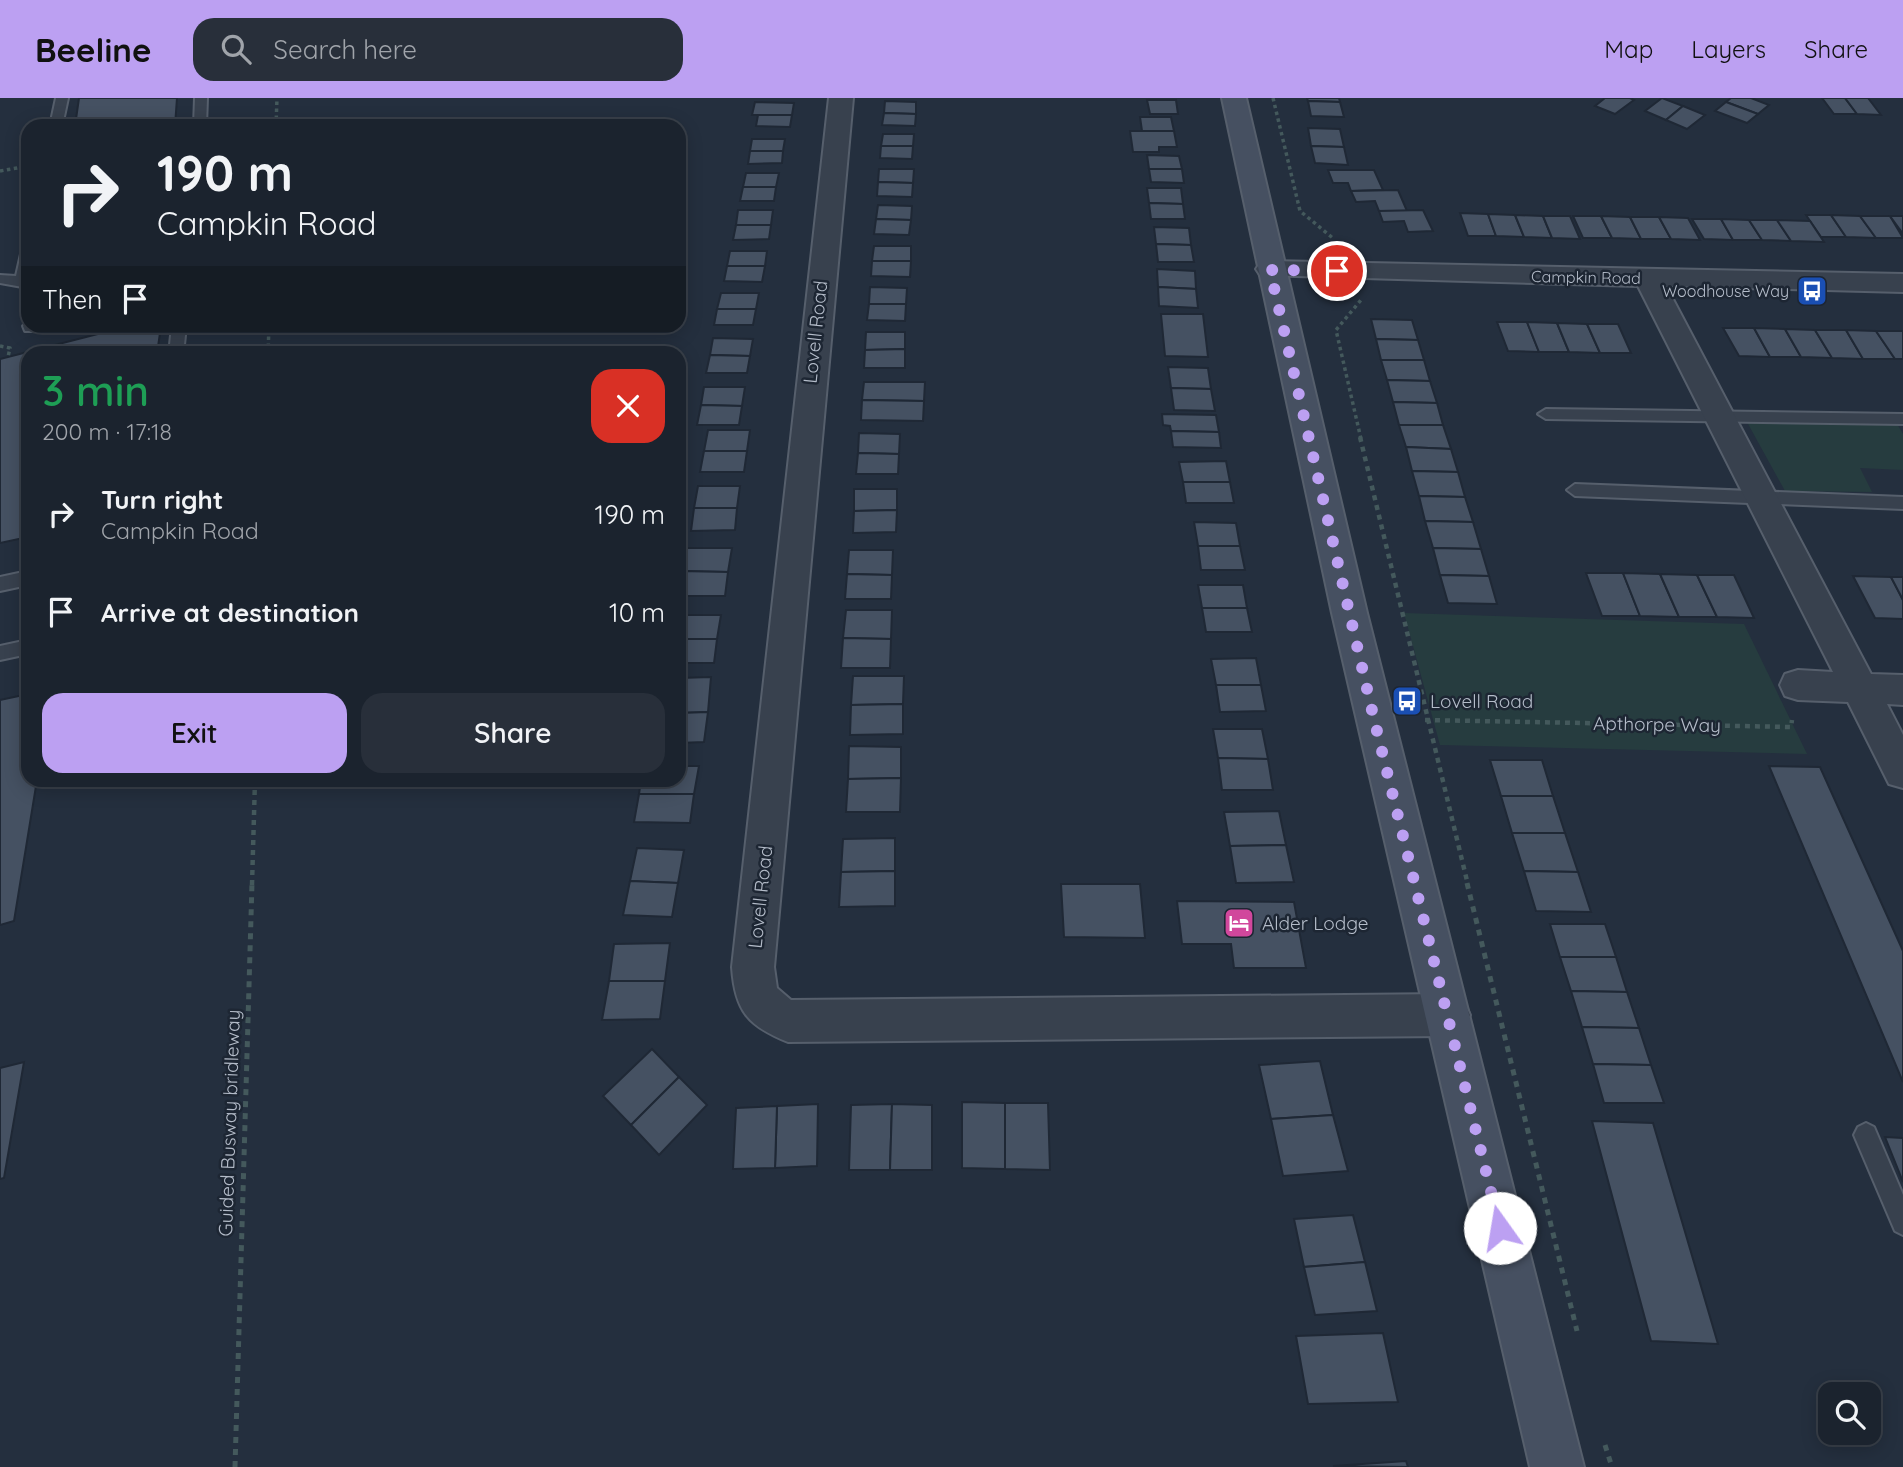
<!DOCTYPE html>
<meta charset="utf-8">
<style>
:root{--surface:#1b232e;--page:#282f3a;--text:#f1f3f6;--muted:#a0a4aa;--line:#39404a;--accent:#bca0f2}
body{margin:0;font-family:Quicksand,sans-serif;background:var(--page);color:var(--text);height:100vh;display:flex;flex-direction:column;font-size:26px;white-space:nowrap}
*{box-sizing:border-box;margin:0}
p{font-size:23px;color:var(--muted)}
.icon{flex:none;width:38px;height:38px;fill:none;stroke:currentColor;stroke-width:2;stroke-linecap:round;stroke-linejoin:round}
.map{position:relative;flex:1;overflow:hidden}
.drawer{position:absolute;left:21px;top:248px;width:665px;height:441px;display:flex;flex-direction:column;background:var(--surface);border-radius:21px;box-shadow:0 4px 18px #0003,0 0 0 2px var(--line)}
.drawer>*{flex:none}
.guide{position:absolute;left:21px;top:21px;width:665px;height:214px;border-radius:21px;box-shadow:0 4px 18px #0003,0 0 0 2px var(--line);background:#1b232e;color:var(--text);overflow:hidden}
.tools{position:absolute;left:1818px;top:1284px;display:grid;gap:14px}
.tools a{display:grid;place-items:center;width:63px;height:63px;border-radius:14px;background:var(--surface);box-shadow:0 4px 18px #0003,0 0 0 2px var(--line);font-size:35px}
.pin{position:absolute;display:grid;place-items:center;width:60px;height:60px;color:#fff;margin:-30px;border:4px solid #fff;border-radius:50%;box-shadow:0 2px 7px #0007}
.me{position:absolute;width:77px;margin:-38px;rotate:347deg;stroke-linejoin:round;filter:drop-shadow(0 0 5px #0008)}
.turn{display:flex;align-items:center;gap:24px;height:147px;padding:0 21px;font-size:32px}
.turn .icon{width:91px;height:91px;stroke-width:2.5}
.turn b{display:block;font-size:49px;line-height:60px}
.then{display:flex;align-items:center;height:66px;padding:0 21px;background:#0003;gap:14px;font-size:26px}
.round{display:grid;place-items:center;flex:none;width:74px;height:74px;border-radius:21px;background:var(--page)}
.summary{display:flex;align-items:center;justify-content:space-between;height:119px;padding:0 21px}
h1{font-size:42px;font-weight:600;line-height:52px;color:#1e9e55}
.cta{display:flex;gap:14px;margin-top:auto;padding:14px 21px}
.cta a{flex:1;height:80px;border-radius:21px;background:var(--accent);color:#111;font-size:28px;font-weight:600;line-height:80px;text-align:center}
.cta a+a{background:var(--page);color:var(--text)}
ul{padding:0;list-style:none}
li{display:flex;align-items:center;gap:21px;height:98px;padding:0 21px}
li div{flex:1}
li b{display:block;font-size:26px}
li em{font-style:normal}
header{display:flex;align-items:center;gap:42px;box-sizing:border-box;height:98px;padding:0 35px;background:var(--accent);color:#111}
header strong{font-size:33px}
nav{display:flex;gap:38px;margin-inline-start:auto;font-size:24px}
.search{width:490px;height:63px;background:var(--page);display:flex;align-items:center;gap:18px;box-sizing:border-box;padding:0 24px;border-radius:21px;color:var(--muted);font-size:26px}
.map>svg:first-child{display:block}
.green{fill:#263c3f}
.building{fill:#455162;stroke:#1f2835;stroke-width:2}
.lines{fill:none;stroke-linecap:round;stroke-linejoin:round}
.lane-casing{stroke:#565f6c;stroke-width:4}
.street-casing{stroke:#565f6c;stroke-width:4}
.secondary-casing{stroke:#565f6c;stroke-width:4}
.path-far2{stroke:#44595c;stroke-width:3.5;stroke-dasharray:3.5 3.5;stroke-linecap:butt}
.path-far1{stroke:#44595c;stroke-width:4.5;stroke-dasharray:5 5;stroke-linecap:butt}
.path{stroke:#44595c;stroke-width:5;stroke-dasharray:6 6;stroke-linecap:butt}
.lane{fill:#38414e;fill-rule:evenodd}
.street{fill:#38414e;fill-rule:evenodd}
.secondary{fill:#465061;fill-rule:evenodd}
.route{stroke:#bca0f2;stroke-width:12;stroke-dasharray:0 21.6}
.labels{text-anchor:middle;stroke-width:5;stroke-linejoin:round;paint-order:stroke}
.far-street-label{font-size:16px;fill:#b4bcc9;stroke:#1d2633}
.far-poi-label{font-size:16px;fill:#b4bcc9;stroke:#1d2633;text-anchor:end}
.street-label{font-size:19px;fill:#b4bcc9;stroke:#1d2633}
.poi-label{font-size:19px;fill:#b4bcc9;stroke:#1d2633;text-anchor:start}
</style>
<header>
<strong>Beeline</strong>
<div class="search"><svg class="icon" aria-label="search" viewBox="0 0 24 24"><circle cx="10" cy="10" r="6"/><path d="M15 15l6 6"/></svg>Search here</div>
<nav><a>Map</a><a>Layers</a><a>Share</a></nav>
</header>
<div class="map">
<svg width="1903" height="1369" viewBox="0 0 1903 1369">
<rect width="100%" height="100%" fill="#242f3e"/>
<!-- green -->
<g class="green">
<polygon points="1747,324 1897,326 1903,336 1903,372 1860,370 1872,394 1785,393"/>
<polygon points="1404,515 1744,526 1807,656 1440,647"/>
</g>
<!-- building -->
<g class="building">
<polygon points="79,0 177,0 175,28 75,28"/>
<polygon points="1307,0 1339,0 1340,4 1308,3"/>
<polygon points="1605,0 1630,0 1634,2 1615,16 1595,8"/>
<polygon points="1662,0 1683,8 1666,22 1645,13"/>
<polygon points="1731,0 1751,0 1769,7 1758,16 1726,4"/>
<polygon points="1822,0 1845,0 1857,16 1834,16"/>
<polygon points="1845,0 1868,0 1881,17 1857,16"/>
<polygon points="1147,2 1176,2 1178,16 1150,16"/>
<polygon points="885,3 916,4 916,16 884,15"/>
<polygon points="1308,3 1340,4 1344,19 1311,18"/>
<polygon points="755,4 794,5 792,17 752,17"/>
<polygon points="1726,4 1758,16 1747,25 1715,13"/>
<polygon points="1683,8 1705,17 1687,31 1666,22"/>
<polygon points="884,15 916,16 915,28 882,27"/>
<polygon points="758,17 792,17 790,29 756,28"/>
<polygon points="1140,19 1171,19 1174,33 1142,33"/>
<polygon points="1308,30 1340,31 1344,49 1311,48"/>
<polygon points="1130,33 1174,33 1177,49 1159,49 1159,54 1133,54"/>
<polygon points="883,36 914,36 913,48 881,48"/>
<polygon points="752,41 785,41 783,53 750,53"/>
<polygon points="881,48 913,48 912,61 880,60"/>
<polygon points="1311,48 1344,49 1348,67 1315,65"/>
<polygon points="750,53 783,53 782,65 748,66"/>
<polygon points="1147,57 1179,58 1182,71 1149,71"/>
<polygon points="879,71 914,71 913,85 878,84"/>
<polygon points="1149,71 1182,71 1184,85 1151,84"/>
<polygon points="1328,72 1374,72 1383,92 1351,93 1348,85 1333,85"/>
<polygon points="746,75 779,75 776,89 743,89"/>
<polygon points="878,84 913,85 912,99 877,98"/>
<polygon points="743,89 776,89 774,103 740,103"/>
<polygon points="1147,90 1181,90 1183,106 1149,105"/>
<polygon points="1398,92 1407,113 1379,113 1375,103 1356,104 1351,93"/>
<polygon points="1149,105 1183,106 1185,121 1151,121"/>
<polygon points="878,107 912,108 911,122 876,121"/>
<polygon points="738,112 773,112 771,127 736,127"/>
<polygon points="1423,112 1433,133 1408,134 1404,123 1383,124 1379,113"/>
<polygon points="1460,115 1488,116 1496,138 1468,138"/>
<polygon points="1488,116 1515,117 1524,139 1496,138"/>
<polygon points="1515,117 1543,118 1552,140 1524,139"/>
<polygon points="1806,117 1831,117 1846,139 1821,139"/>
<polygon points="1831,117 1860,118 1876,140 1846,139"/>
<polygon points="1543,118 1570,118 1580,141 1552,140"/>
<polygon points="1573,118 1601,118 1612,140 1583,140"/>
<polygon points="1601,118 1630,119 1641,141 1612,140"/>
<polygon points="1860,118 1890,118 1903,140 1876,140"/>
<polygon points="1890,118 1903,118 1903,136"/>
<polygon points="1630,119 1659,119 1671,141 1641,141"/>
<polygon points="1659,119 1688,120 1700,142 1671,141"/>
<polygon points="876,121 911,122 909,137 874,136"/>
<polygon points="1692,121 1721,121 1733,142 1704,141"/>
<polygon points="1721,121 1749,122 1762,142 1733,142"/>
<polygon points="1749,122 1777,122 1791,143 1762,142"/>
<polygon points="1777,122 1810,123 1824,144 1791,143"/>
<polygon points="736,127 771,127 769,141 733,142"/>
<polygon points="1154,129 1189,130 1191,147 1156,146"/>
<polygon points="1156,146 1191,147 1194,164 1158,164"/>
<polygon points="874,148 911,148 911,163 872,163"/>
<polygon points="730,153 767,153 765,168 727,168"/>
<polygon points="872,163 911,163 910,179 871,178"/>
<polygon points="727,168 765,168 762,184 724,183"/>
<polygon points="1157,171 1195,173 1196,191 1158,189"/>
<polygon points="870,189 907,190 906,206 869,206"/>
<polygon points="1158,189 1196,191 1198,210 1159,208"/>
<polygon points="721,195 759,195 756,211 717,211"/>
<polygon points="869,206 906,206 905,223 867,222"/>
<polygon points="717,211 756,211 753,227 714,227"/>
<polygon points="1161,216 1203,216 1208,259 1165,258"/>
<polygon points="1371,221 1412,222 1418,242 1376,241"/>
<polygon points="1497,224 1527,224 1539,254 1508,253"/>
<polygon points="1527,224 1557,225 1569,254 1539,254"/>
<polygon points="1557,225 1587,226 1600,255 1569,254"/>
<polygon points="1587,226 1618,226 1631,255 1600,255"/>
<polygon points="129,228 161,228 157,256 28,256 28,439 0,445 0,261"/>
<polygon points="1723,230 1754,230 1770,259 1739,258"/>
<polygon points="1754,230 1785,231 1801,259 1770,259"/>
<polygon points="1785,231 1815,232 1832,260 1801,259"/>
<polygon points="1815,232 1846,232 1863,261 1832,260"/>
<polygon points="1846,232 1876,233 1895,261 1863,261"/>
<polygon points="1876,233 1903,233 1903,261 1895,261"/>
<polygon points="866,234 905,234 905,251 865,252"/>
<polygon points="713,240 753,241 750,258 710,257"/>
<polygon points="1376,241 1418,242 1424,262 1381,262"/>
<polygon points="905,251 905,270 864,270 865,252"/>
<polygon points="710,257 750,258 747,275 706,275"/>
<polygon points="1381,262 1424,262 1430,283 1387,282"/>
<polygon points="1168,269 1208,270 1211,291 1171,290"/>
<polygon points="1387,282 1430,283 1437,305 1393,304"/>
<polygon points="864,284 925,284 924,303 862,302"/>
<polygon points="704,289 745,289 742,308 701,307"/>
<polygon points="1171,290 1211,291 1215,313 1174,312"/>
<polygon points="862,302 924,303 923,323 861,322"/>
<polygon points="1393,304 1437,305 1443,327 1399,327"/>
<polygon points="701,307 742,308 739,327 697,327"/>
<polygon points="1162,316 1216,317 1219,334 1171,333 1170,328 1163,327"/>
<polygon points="1399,327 1443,327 1451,351 1406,349"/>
<polygon points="708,332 750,332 747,353 704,353"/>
<polygon points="1171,333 1219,334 1221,350 1173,349"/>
<polygon points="859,335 900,336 899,356 858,355"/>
<polygon points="1406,349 1451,351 1458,374 1412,373"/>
<polygon points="704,353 747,353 744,374 700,374"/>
<polygon points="858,355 899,356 898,376 856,376"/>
<polygon points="1226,363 1230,384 1183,384 1179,364"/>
<polygon points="1412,373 1458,374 1465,399 1419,398"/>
<polygon points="1183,384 1230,384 1234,405 1186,405"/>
<polygon points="698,388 740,388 737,410 694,410"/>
<polygon points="854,391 897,391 897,412 854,413"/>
<polygon points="1419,398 1465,399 1473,424 1425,423"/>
<polygon points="694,410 737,410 735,432 691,433"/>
<polygon points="897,412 896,434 853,435 854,413"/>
<polygon points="1425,423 1473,424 1481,451 1433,450"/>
<polygon points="1194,424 1236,425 1240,448 1198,448"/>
<polygon points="1198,448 1240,448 1245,472 1201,472"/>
<polygon points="684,450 732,450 728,474 680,473"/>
<polygon points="1433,450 1481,451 1489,478 1440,477"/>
<polygon points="849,452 893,452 892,477 847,476"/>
<polygon points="680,473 728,474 725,498 679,498"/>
<polygon points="1586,475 1623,475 1640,518 1602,518"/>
<polygon points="1623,475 1660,476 1679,519 1640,518"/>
<polygon points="847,476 892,477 891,501 845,501"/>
<polygon points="1660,476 1697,477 1717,519 1679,519"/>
<polygon points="1440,477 1489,478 1497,506 1448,505"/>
<polygon points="1697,477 1734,477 1754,520 1717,519"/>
<polygon points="1853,478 1891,479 1903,502 1903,521 1875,520"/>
<polygon points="1891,479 1903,479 1903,502"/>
<polygon points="1198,487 1243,487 1247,510 1202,510"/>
<polygon points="1202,510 1247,510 1252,534 1206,534"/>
<polygon points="846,512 892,512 891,541 843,540"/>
<polygon points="679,517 721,517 717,541 679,541"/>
<polygon points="843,540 891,541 890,570 841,570"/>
<polygon points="679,541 717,541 714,565 679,565"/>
<polygon points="1256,560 1261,587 1216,587 1211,561"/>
<polygon points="853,578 904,578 903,606 851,607"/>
<polygon points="711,579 708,614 679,615 679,580"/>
<polygon points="1216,587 1261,587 1266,613 1220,614"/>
<polygon points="28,596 28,682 37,682 14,823 0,827 0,602"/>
<polygon points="903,606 903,636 850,637 851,607"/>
<polygon points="708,614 704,644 679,645 679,615"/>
<polygon points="1213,631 1262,631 1268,661 1218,660"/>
<polygon points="849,648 901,649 901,680 848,681"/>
<polygon points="1218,660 1268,661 1273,692 1222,692"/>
<polygon points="1490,662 1542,662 1553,698 1501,698"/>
<polygon points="679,668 699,668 694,696 639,696 641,682 679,682"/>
<polygon points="1769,668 1820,669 1903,853 1903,984"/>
<polygon points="901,680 900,714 846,714 848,681"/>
<polygon points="639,696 694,696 690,725 634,724"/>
<polygon points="1501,698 1553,698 1565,735 1512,735"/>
<polygon points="1279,713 1286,747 1230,748 1224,714"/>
<polygon points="1512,735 1565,735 1578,774 1524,773"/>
<polygon points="895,740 895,773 841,774 843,741"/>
<polygon points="1286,747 1294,784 1236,785 1230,748"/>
<polygon points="637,750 684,752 678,785 630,783"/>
<polygon points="895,773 895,808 839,809 841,774"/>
<polygon points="1524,773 1578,774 1591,814 1536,813"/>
<polygon points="630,783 678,785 672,819 623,817"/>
<polygon points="1061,786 1140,786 1145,840 1064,839"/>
<polygon points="1177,803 1294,804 1306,870 1234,870 1231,846 1182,846"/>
<polygon points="1550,826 1605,826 1616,859 1560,859"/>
<polygon points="670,845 665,883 609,883 614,846"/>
<polygon points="1560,859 1616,859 1627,894 1571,893"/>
<polygon points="609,883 665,883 660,921 602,922"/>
<polygon points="1571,893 1627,894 1639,930 1582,929"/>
<polygon points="1582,929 1639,930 1651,967 1593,966"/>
<polygon points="652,951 679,979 631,1027 603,998"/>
<polygon points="1320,963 1333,1017 1271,1021 1259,967"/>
<polygon points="24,964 4,1080 0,1081 0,970"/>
<polygon points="1593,966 1651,967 1664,1005 1604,1005"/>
<polygon points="679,979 707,1007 659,1057 631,1027"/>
<polygon points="962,1004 1005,1005 1005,1071 962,1070"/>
<polygon points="1005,1005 1048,1005 1050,1072 1005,1071"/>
<polygon points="818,1006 817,1068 775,1070 777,1008"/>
<polygon points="892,1006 890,1072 849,1072 851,1007"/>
<polygon points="892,1006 932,1007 932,1072 890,1072"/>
<polygon points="777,1008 775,1070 733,1071 736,1010"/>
<polygon points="1333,1017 1348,1073 1283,1078 1271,1021"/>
<polygon points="1592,1023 1653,1025 1718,1246 1651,1243"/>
<polygon points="1885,1039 1903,1040 1903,1084"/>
<polygon points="1353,1117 1365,1164 1304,1169 1294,1121"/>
<polygon points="1365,1164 1377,1213 1315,1217 1304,1169"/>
<polygon points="1383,1235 1398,1304 1308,1306 1296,1238"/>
<polygon points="1406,1363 1408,1369 1333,1368"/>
</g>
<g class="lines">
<!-- lane casing -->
<g class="lane-casing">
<g id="lane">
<polygon points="56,0 68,0 62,28 50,28"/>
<polygon points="195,0 207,0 206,28 194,28"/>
<polygon points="28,152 28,190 0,185 0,177 16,178 21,156"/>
<polygon points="28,224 28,228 37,228 35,233 25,233 23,228"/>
<polygon points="172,228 186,228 183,256 169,256"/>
<polygon points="1546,311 1903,316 1903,326 1546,321 1538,316"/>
<polygon points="1575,386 1903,399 1903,411 1575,398 1567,392"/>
<polygon points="28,473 28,487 0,493 0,479"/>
<polygon points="28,542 28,556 0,562 0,548"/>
<polygon points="1866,1025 1874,1029 1903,1097 1903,1137 1895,1133 1854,1037 1858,1029"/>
</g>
</g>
<!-- street casing -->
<g class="street-casing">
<g id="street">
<path d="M829,0h24l-79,869 3,21 14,12 657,-6 15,6 7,15 -7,15 -15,6 -660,6c-40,-16 -53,-31 -56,-75z"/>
<polygon points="1270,163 1903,176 1903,194 1666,188 1871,576 1903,577 1903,607 1887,606 1903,637 1903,690 1889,686 1848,604 1798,602 1785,598 1780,587 1785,576 1798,572 1833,574 1638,188 1260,177 1256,171 1260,165"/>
</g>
</g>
<!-- secondary casing -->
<g class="secondary-casing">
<polygon id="secondary" points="1222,0 1246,0 1367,515 1584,1369 1530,1369 1332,515"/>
</g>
<!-- path-far2 -->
<g class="path-far2">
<polyline points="1273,0 1300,113 1334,141"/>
<polyline points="276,28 277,0"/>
<polyline points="0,73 28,68"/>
<polyline points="0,248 10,250 8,259"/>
<polyline points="268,256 269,228"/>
<polyline points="1361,341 1336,232 1361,202"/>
</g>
<!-- path-far1 -->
<g class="path-far1">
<polyline points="1360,339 1468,787"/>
<polyline points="1425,622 1791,629 1792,622"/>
<polyline points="252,787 255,682"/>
</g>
<!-- path -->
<g class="path">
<polyline points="1467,785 1577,1233"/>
<polyline points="1605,1347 1612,1369"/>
<polyline points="235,1369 252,785"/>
</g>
<!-- lane -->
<use href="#lane" class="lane"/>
<!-- street -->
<use href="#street" class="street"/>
<!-- secondary -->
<use href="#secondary" class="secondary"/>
</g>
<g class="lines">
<!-- route -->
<polyline class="route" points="1337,173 1270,172 1374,621 1500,1130"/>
</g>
<!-- icons -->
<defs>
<g id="bus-square" transform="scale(1.575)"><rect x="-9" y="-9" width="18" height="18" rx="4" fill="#1a4fb4" stroke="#1d2633"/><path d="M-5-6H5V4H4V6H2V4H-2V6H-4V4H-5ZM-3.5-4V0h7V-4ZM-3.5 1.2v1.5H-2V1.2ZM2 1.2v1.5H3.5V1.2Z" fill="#fff"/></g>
<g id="hotel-square" transform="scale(1.575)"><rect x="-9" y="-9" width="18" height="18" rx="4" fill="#d1479c" stroke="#1d2633"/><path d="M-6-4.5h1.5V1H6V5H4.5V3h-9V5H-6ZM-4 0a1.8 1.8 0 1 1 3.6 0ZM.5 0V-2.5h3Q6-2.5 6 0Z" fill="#fff"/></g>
</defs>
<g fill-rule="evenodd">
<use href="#bus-square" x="1812" y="193"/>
<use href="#bus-square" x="1407" y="603"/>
<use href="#hotel-square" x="1239" y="825"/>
</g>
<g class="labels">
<!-- far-street labels -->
<g class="far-street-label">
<text transform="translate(1586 179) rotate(1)" y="6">Campkin Road</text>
</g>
<!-- far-poi labels -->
<g class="far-poi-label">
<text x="1789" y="199">Woodhouse Way</text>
</g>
<!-- street labels -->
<g class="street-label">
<text transform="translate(815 234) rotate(-84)" y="7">Lovell Road</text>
<text transform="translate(1657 626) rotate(1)" y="7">Apthorpe Way</text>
<text transform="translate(760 799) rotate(-84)" y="7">Lovell Road</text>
<text transform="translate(229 1025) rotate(-88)" y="7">Guided Busway bridleway</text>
</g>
<!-- poi labels -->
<g class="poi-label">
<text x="1430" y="610">Lovell Road</text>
<text x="1262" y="832">Alder Lodge</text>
</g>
</g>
</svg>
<div class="tools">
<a><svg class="icon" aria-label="search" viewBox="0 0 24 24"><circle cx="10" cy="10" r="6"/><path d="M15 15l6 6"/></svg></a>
</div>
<div class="pin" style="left:1337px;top:173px;background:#d93025"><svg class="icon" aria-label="arrive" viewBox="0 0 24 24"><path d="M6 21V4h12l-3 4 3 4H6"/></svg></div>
<svg class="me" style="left:1500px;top:1130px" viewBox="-20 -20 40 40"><circle r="19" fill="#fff"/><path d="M0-13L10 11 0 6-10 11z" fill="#bca0f2"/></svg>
<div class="guide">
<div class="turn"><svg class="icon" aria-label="right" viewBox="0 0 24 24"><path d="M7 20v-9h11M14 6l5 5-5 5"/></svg><div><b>190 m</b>Campkin Road</div></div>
<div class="then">Then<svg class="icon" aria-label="arrive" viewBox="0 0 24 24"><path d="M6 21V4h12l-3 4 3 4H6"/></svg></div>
</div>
<section class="drawer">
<div class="summary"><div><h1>3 min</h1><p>200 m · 17:18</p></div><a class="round" style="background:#d93025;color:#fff"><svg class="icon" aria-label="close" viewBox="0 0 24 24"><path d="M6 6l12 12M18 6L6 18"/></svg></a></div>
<ul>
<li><svg class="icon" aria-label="right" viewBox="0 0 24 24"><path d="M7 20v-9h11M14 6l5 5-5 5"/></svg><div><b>Turn right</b><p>Campkin Road</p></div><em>190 m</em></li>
<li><svg class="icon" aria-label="arrive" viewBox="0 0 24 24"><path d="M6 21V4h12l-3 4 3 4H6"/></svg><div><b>Arrive at destination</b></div><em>10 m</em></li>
</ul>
<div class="cta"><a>Exit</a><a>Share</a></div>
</section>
</div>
